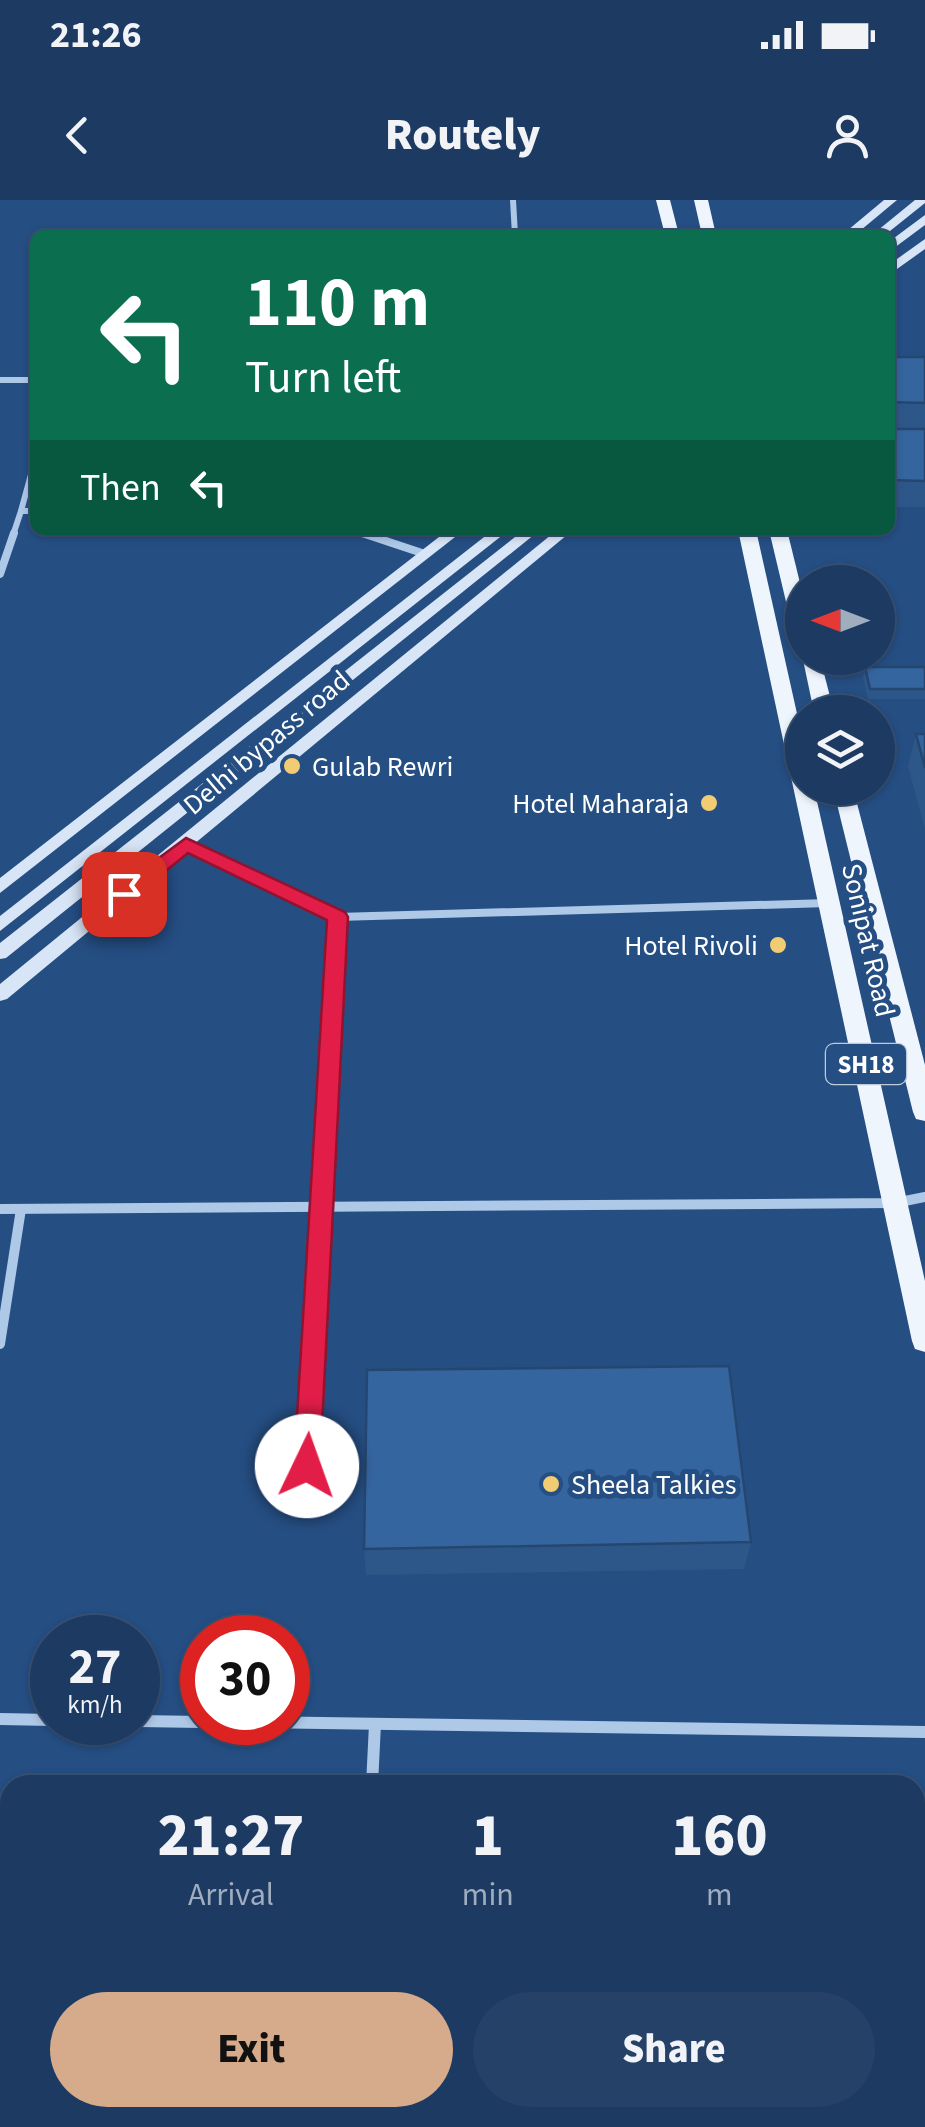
<!DOCTYPE html>
<style>
:root{--surface:#1c3a62;--page:#254168;--text:#f1f3f6;--muted:#a0adbe;--line:#3a5477;--accent:#d6ab8b}
body{margin:0;font-family:"Source Sans 3",sans-serif;background:var(--page);color:var(--text);height:100vh;display:flex;flex-direction:column;font-size:38px;white-space:nowrap}
*{box-sizing:border-box;margin:0}
p{font-size:32px;color:var(--muted)}
.icon{flex:none;width:55px;height:55px;fill:none;stroke:currentColor;stroke-width:2;stroke-linecap:round;stroke-linejoin:round}
.map{position:relative;flex:1;overflow:hidden}
.drawer{position:absolute;left:0px;top:1575px;width:925px;height:352px;display:flex;flex-direction:column;background:var(--surface);border-radius:30px 30px 0 0;box-shadow:0 2px 8px #0004,0 0 0 2px var(--line)}
.drawer>*{flex:none}
.banner{position:absolute;left:30px;top:30px;width:865px;height:305px;border-radius:15px;box-shadow:0 2px 8px #0004,0 0 0 2px var(--line);background:#0b6e4f;color:#fff;overflow:hidden}
.needle{width:65px;rotate:270deg}
.fabs{position:absolute;left:785px;top:365px;display:grid;gap:20px}
.fabs a{display:grid;place-items:center;width:110px;height:110px;border-radius:50%;background:var(--surface);box-shadow:0 2px 8px #0004,0 0 0 2px var(--line);font-size:50px}
.speed{position:absolute;left:30px;top:1415px;display:flex;gap:20px;font-size:50px;font-weight:700;text-align:center}
.speed>*{display:grid;place-content:center;width:130px;height:130px;border-radius:50%;background:var(--surface);box-shadow:0 2px 8px #0004,0 0 0 2px var(--line);line-height:1}
.speed small{font-size:25px;font-weight:400}
.speed .limit{border:15px solid #d22;background:#fff;color:#111}
.pin{position:absolute;display:grid;place-items:center;width:85px;height:85px;color:#fff;margin:-42px;border-radius:20px;box-shadow:0 5px 15px #0006}
.me{position:absolute;width:110px;margin:-55px;rotate:3deg;stroke-linejoin:round;filter:drop-shadow(0 0 8px #0008)}
.turn{display:flex;align-items:center;gap:35px;height:210px;padding:0 50px;font-size:45px}
.turn .icon{width:130px;height:130px;stroke-width:2.5}
.turn b{display:block;font-size:70px;line-height:85px}
.then{display:flex;align-items:center;height:95px;padding:0 50px;background:#0003;gap:20px;font-size:38px}
.eta{display:flex;justify-content:space-evenly;align-items:center;height:170px;text-align:center}
.eta b{font-size:60px;font-weight:800;line-height:70px}
.button{display:flex;gap:20px;margin-top:auto;padding:20px 50px}
.button a{flex:1;height:115px;border-radius:60px;background:var(--accent);color:#111;font-size:40px;font-weight:800;line-height:115px;text-align:center}
.button a+a{background:var(--page);color:var(--text)}
.status{display:flex;justify-content:space-between;align-items:center;height:70px;padding:0 50px;background:var(--surface);direction:ltr}
.status svg{height:28px;fill:currentColor}
header{display:flex;justify-content:space-between;align-items:center;height:130px;padding:0 50px;background:var(--surface);font-size:45px;font-weight:800}
.map>svg:first-child{display:block}
.lines{fill:none;stroke-linecap:round;stroke-linejoin:round}
.street-far3{stroke:#aec8e7;stroke-width:6}
.street-far2{stroke:#aec8e7;stroke-width:8}
.street-far1{stroke:#aec8e7;stroke-width:10}
.street{stroke:#aec8e7;stroke-width:12}
.secondary{fill:#d8e5f6;fill-rule:evenodd}
.primary{fill:#eff5fd;fill-rule:evenodd}
.wall{fill:#2e5789}
.building{fill:#35659f;stroke:#25476f;stroke-width:2.5}
.route{fill:#e11d48;stroke:#92132f;stroke-width:2.5}
.poi-dot{fill:#f1cc72;stroke:#254e83;stroke-width:4}
.labels{text-anchor:middle;stroke-width:10;stroke-linejoin:round;paint-order:stroke}
.shield{fill:#254e83;stroke:#becada;stroke-width:2.5}
.shield-label{font-size:25px;font-weight:bold;fill:#fff}
.street-label{font-size:28px;fill:#fff;stroke:#254e83}
.poi-label{font-size:28px;fill:#fff;stroke:#254e83;text-anchor:start}
</style>
<div class="status"><b>21:26</b><svg viewBox="0 0 49 12"><path d="M0 12V9h3v3zM5 12V6h3v6zM10 12V3h3v9zM15 12V0h3v12zM26 1h20v11H26zM47 4h2v5h-2z"/></svg></div>
<header><svg class="icon" aria-label="back" viewBox="0 0 24 24"><path d="M15 5l-7 7 7 7"/></svg>Routely<svg class="icon" aria-label="person" viewBox="0 0 24 24"><circle cx="12" cy="8" r="4"/><path d="M4 21q1-7 8-7t8 7"/></svg></header>
<div class="map">
<svg width="925" height="1927" viewBox="0 0 925 1927">
<rect width="100%" height="100%" fill="#254e83"/>
<g class="lines">
<!-- street-far3 -->
<g class="street-far3">
<polyline points="513,0 515,35"/>
<polyline points="0,180 35,180"/>
<polyline points="21,311 35,260"/>
<polyline points="354,330 370,335"/>
<polyline points="13,335 21,311 35,311"/>
</g>
<!-- street-far2 -->
<g class="street-far2">
<polyline points="362,333 425,354"/>
<polyline points="0,374 14,333"/>
<polyline points="186,644 338,717 829,703"/>
<polyline points="336,753 338,717"/>
</g>
<!-- street-far1 -->
<g class="street-far1">
<polyline points="0,1009 895,1003 925,997"/>
<polyline points="0,1144 21,1009"/>
<polyline points="307,1266 336,750"/>
</g>
<!-- street -->
<g class="street">
<polyline points="0,1519 52,1520"/>
<polyline points="138,1521 202,1522"/>
<polyline points="250,1522 925,1532"/>
<polyline points="372,1585 375,1524"/>
<polyline points="356,1918 356,1927"/>
</g>
<!-- secondary -->
<g class="secondary">
<polygon points="884,0 897,0 855,35 842,35"/>
<polygon points="915,0 925,0 925,3 885,35 872,35"/>
<polygon points="925,15 925,25 890,51 890,41"/>
<polygon points="925,39 925,49 890,74 890,64"/>
<polygon points="448,330 464,330 0,693 0,678"/>
<polygon points="493,330 509,330 0,731 0,716"/>
<polygon points="524,330 540,330 6,758 0,759 0,743"/>
<polygon points="557,330 573,330 7,799 0,801 0,784"/>
</g>
<!-- primary -->
<g class="primary">
<polygon points="656,0 670,0 679,35 665,35"/>
<polygon points="694,0 708,0 716,35 702,35"/>
<polygon points="738,330 756,330 802,536 802,588 814,588 925,1081 925,1152 915,1149 912,1141"/>
<polygon points="769,330 787,330 802,391 802,433 792,427"/>
<polygon points="802,455 820,458 834,512 814,512"/>
<polygon points="833,588 853,588 925,865 925,921 916,919 913,912"/>
</g>
</g>
<!-- wall -->
<g class="wall">
<rect x="890" y="157" width="35" height="71"/>
<rect x="890" y="229" width="35" height="78"/>
<polygon points="865,467 925,467 925,499 868,499 863,477"/>
<polygon points="916,534 925,534 925,629 908,566"/>
<polygon points="751,1342 744,1369 366,1375 364,1349"/>
</g>
<!-- building -->
<g class="building">
<polygon points="890,157 925,157 925,203 890,202"/>
<polygon points="890,229 925,229 925,281 890,280"/>
<polygon points="865,467 925,467 925,489 870,489"/>
<polygon points="916,534 925,534 925,568"/>
<polygon points="729,1166 751,1342 364,1349 367,1170"/>
</g>
<!-- route -->
<polygon class="route" points="186,638 345,712 348,717 320,1266 316,1274 307,1277 298,1274 294,1266 327,720 188,653 131,699 117,699 117,689"/>
<!-- markers -->
<g class="poi-dot">
<circle cx="292" cy="566" r="10"/>
<circle cx="709" cy="603" r="10"/>
<circle cx="778" cy="745" r="10"/>
<circle cx="551" cy="1284" r="10"/>
</g>
<g class="labels">
<!-- shield labels -->
<rect class="shield" x="826" y="844" width="80" height="40" rx="8"/>
<g class="shield-label">
<text x="866" y="873">SH18</text>
</g>
<!-- street labels -->
<g class="street-label">
<text transform="translate(266 542) rotate(-40)" y="10">Delhi bypass road</text>
<text transform="translate(869 740) rotate(77)" y="10">Sonipat Road</text>
</g>
<!-- poi labels -->
<g class="poi-label">
<text x="312" y="576">Gulab Rewri</text>
<text x="689" y="613" text-anchor="end">Hotel Maharaja</text>
<text x="758" y="755" text-anchor="end">Hotel Rivoli</text>
<text x="571" y="1294">Sheela Talkies</text>
</g>
</g>
</svg>
<div class="fabs">
<a><svg class="needle" viewBox="-14 -14 28 28"><path d="M0-13l5 13h-10z" fill="#e53935"/><path d="M0 13l5-13h-10z" fill="#a0adbe"/></svg></a>
<a><svg class="icon" aria-label="layers" viewBox="0 0 24 24"><path d="M12 4l9 5-9 5-9-5zM3 14l9 5 9-5"/></svg></a>
</div>
<div class="speed"><div>27<small>km/h</small></div><div class="limit">30</div></div>
<div class="pin" style="left:124px;top:694px;background:#d93025"><svg class="icon" aria-label="arrive" viewBox="0 0 24 24"><path d="M6 21V4h12l-3 4 3 4H6"/></svg></div>
<svg class="me" style="left:307px;top:1266px" viewBox="-20 -20 40 40"><circle r="19" fill="#fff"/><path d="M0-13L10 11 0 6-10 11z" fill="#e11d48"/></svg>
<div class="banner">
<div class="turn"><svg class="icon" aria-label="left" viewBox="0 0 24 24"><path d="M17 20v-9H6M10 6l-5 5 5 5"/></svg><div><b>110 m</b>Turn left</div></div>
<div class="then">Then<svg class="icon" aria-label="left" viewBox="0 0 24 24"><path d="M17 20v-9H6M10 6l-5 5 5 5"/></svg></div>
</div>
<section class="drawer">
<div class="eta">
<div><b>21:27</b><p>Arrival</p></div>
<div><b>1</b><p>min</p></div>
<div><b>160</b><p>m</p></div>
</div>
<div class="button"><a>Exit</a><a>Share</a></div>
</section>
</div>
